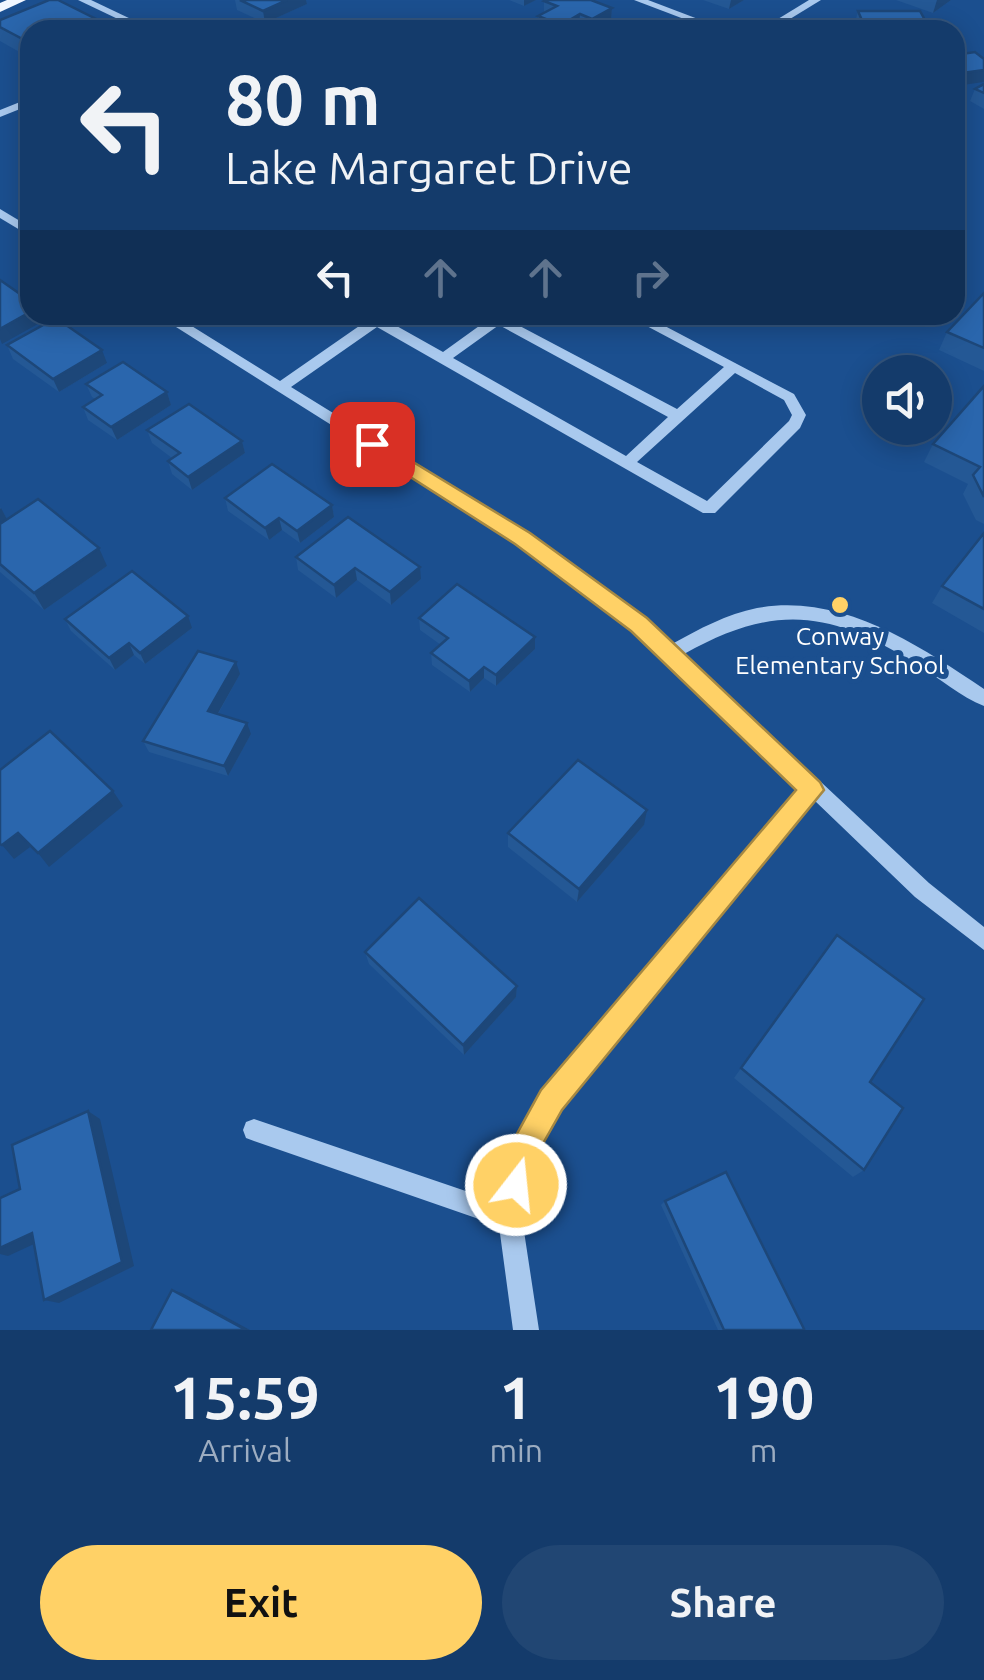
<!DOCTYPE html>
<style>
:root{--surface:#143b6b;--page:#214673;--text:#f1f3f6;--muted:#9dadc1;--line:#33557e;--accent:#ffd166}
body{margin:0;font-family:Ubuntu,sans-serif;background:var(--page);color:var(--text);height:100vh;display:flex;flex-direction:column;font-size:38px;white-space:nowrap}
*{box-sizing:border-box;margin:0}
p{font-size:32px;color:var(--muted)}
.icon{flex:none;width:55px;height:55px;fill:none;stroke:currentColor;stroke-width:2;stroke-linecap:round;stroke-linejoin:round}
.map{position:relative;height:1330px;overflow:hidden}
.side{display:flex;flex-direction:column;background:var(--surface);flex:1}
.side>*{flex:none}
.top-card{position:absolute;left:20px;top:20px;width:945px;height:305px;border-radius:30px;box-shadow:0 5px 25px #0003,0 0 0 2px var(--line);background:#143b6b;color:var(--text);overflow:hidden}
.fabs{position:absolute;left:862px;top:355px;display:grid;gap:20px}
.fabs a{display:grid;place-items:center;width:90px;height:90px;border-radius:50%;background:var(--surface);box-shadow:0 5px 25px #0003,0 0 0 2px var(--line);font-size:50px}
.pin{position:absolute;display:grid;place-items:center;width:85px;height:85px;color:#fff;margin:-42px;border-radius:20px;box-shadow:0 5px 15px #0006}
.me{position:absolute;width:110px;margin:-55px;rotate:16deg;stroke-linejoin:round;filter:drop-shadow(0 0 8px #0008)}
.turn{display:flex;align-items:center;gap:35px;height:210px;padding:0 40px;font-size:45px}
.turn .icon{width:130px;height:130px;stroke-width:2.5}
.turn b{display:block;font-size:70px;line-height:85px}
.lanes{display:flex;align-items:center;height:95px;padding:0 40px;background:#0003;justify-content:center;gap:50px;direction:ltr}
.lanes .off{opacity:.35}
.eta{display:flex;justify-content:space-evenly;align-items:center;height:170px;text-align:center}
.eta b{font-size:60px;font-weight:700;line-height:70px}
.action{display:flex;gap:20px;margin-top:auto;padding:20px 40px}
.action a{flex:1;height:115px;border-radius:60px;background:var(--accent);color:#111;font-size:40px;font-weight:700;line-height:115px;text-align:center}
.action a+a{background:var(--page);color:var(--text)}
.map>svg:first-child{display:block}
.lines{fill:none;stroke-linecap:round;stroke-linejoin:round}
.minor{fill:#a9c9ee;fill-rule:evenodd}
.major{fill:#f0f6ff;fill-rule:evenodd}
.wall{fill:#245895}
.shaded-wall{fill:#1d4779}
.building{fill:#2a66ad;stroke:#1d4779;stroke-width:2.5}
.route{fill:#ffd166;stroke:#a68842;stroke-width:2.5}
.poi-dot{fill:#ffd166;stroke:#1b4f8f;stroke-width:4}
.labels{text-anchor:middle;stroke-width:10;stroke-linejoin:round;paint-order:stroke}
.poi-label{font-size:25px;fill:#fff;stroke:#1b4f8f}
</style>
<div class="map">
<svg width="984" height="1330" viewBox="0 0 984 1330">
<rect width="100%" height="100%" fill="#1b4f8f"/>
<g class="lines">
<!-- minor -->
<g class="minor">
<polygon points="78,0 91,0 154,30 141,30"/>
<polygon points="634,0 648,0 727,30 713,30"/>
<polygon points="809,0 821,0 772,30 760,30"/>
<polygon points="30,98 30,105 0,117 0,110"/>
<polygon points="0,209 30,227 30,236 0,218"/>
<path d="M157,315h17l106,66 95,-66h14l-3,5 57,32 50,-36 6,-1 178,94 47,-42 -98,-52h18l150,79 12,21 -6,13 -85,85h-12l-326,-186 -86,60 238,147 87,63 56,47c27,-15 55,-30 85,-36 85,-15 161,37 227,81v17c-23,-9 -45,-28 -66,-41 -88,-55 -143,-62 -234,-11l245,229 55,44v23l-69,-53 -101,-97 -255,308 -26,47 -11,63 17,112h-26l-14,-104 -245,-85 -8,-3 -3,-8 3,-8 8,-3 247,84 9,-51 33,-60 258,-304 -136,-130 -61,-51 -87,-65zM499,325l169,92 -42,39 -173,-98zM735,373l49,27 8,15 -3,6 -82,80 -70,-39z"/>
</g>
<!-- major -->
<polygon class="major" points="7,0 26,0 0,12 0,3"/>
</g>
<!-- wall -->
<g class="wall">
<polygon points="235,0 306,0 307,4 265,23 237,10"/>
<polygon points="509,0 536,0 524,6"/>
<polygon points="703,0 744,0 729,9"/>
<polygon points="896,0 951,0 933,13"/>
<polygon points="544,1 612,8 611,20 594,30 587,30 579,27 573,30 542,30 538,28 538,16 544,13"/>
<polygon points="858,11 925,20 946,30 858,30 855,23"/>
<polygon points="0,20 106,24 108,30 30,30 30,58 0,41"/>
<polygon points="984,84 984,109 970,101 975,89"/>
<polygon points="984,293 984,371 939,350 947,332"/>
<polygon points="7,345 107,363 59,392 13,359"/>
<polygon points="86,384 167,392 171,405 117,440 88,420 83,407 95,399 92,397"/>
<polygon points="984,386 984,524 976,520 963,494 968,484 924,462 933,444"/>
<polygon points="147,430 242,441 245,453 192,490 172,474 168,461 172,458 152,443"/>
<polygon points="225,498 332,505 334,517 300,543 282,530 269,540 228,511"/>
<polygon points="0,507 7,519 107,566 44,610 0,572"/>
<polygon points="984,533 984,633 932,603 942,586"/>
<polygon points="296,557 421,579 391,605 357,580 336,598 298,570"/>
<polygon points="419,618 535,649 496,686 484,678 470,692 432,665 431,653 441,645 420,630"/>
<polygon points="65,619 192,628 145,664 134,655 115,670 71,631"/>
<polygon points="240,674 218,714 251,734 228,776 149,752 143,741"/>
<polygon points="644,825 577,902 508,847 508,833"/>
<polygon points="837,935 864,1170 853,1177 734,1078"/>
<polygon points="365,952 517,986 516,997 464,1055 369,964"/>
<polygon points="665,1201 802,1330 718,1330 661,1205"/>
</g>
<!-- shaded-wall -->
<g class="shaded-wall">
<polygon points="287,0 306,0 307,4 265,23 263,11"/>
<polygon points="524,0 536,0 524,6"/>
<polygon points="731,0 744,0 729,9"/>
<polygon points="937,0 951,0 933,13"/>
<polygon points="612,8 611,20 591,30 592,19"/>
<polygon points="580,14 579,27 573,30 561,30 561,25"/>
<polygon points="106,24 108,30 92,30"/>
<polygon points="984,70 984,82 955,86 955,74"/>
<polygon points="30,312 30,315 42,315 45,320 2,344 0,339 0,329"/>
<polygon points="102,350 107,363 59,392 53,379"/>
<polygon points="167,392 171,405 117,440 111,427"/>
<polygon points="242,441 245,453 192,490 188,477"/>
<polygon points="332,505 334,517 300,543 297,531"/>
<polygon points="1,508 8,521 0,526 0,509"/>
<polygon points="279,518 282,530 269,540 265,528"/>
<polygon points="99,548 107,566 44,610 34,593"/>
<polygon points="420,567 421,579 391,605 390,592"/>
<polygon points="355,568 357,580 336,598 334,585"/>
<polygon points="188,616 192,628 145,664 140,653"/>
<polygon points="535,637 535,649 496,686 496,675"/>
<polygon points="129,643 134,655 115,670 109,658"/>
<polygon points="236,662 240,674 213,722 208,711"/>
<polygon points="484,667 484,678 470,692 469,681"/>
<polygon points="247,723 251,734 228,776 224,766"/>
<polygon points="113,791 123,806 49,867 38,853"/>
<polygon points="647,810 644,825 577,902 579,889"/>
<polygon points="18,833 30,847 14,859 2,845"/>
<polygon points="517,986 516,997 464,1055 463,1045"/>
<polygon points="88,1111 100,1119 134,1266 59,1303 44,1300"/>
<polygon points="32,1233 47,1238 8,1256 0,1254 0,1248"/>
<polygon points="172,1290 182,1293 250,1330 246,1330"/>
</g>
<!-- building -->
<g class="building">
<polygon points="49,0 58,0 106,24 92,30 30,30 30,43 0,27 0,20"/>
<polygon points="240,0 287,0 263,11"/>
<polygon points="546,0 591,0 612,8 592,19 580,14 561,25 538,16 557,6 544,1"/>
<polygon points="858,11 920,11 925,20 940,20 946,30 912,30 910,26 894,26 896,30 866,30"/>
<polygon points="955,48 962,54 975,52 984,59 984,70 955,74"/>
<polygon points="984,84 984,93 975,89"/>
<polygon points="0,280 30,301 30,312 0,329"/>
<polygon points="984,293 984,348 947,332"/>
<polygon points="56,318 102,350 53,379 7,345"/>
<polygon points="123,362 167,392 111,427 83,407 102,395 86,384"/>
<polygon points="984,386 984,497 973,475 980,467 933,444"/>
<polygon points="189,404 242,441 188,477 168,461 180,453 147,430"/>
<polygon points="272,464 332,505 297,531 279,518 265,528 225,498"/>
<polygon points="38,499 99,548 34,593 0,564 0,524"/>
<polygon points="348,517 420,567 390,592 355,568 334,585 296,557"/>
<polygon points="984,533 984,609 942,586"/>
<polygon points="132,571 188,616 140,653 129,643 109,658 65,619"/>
<polygon points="457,584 535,637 496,675 484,667 469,681 431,653 448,638 419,618"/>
<polygon points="198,651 236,662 208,711 247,723 224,766 143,741"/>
<polygon points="50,731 113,791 38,853 18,833 2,845 0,844 0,770"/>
<polygon points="578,760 647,810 579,889 508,833"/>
<polygon points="419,898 517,986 463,1045 365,952"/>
<polygon points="837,935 924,999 870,1082 903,1108 864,1170 741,1068"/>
<polygon points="88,1111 122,1262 44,1300 32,1233 0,1248 0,1198 20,1189 12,1145"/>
<polygon points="726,1172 804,1329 802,1330 724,1330 665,1201"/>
<polygon points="172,1290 246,1330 151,1330"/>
</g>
<!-- route -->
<polygon class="route" points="372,437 530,533 647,618 820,782 824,790 562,1110 536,1156 527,1196 516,1200 505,1196 501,1185 507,1152 541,1090 796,790 631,631 515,544 365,448 365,439"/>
<!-- markers -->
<circle class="poi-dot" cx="840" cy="605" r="10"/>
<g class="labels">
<!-- poi labels -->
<g class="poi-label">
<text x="840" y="645">Conway<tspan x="840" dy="29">Elementary School</tspan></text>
</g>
</g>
</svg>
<div class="fabs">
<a><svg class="icon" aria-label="sound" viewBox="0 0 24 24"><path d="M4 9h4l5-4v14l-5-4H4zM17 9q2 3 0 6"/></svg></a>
</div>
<div class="pin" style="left:372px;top:444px;background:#d93025"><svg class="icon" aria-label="arrive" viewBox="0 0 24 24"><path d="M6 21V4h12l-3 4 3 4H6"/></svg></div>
<svg class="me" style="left:516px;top:1185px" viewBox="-20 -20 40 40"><circle r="17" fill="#ffd166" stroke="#fff" stroke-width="3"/><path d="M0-11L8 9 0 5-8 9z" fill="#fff"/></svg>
<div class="top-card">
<div class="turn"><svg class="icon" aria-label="left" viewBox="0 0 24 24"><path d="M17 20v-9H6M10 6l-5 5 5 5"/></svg><div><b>80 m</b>Lake Margaret Drive</div></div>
<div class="lanes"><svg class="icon" aria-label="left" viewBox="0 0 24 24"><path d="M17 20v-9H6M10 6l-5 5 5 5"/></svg><svg class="icon off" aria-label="ahead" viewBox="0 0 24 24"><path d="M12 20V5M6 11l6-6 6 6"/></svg><svg class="icon off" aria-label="ahead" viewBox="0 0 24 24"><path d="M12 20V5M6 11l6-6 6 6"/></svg><svg class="icon off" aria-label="right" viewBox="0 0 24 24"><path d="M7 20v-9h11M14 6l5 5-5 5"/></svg></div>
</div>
</div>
<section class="side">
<div class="eta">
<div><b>15:59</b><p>Arrival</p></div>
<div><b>1</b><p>min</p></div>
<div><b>190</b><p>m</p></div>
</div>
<div class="action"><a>Exit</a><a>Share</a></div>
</section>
